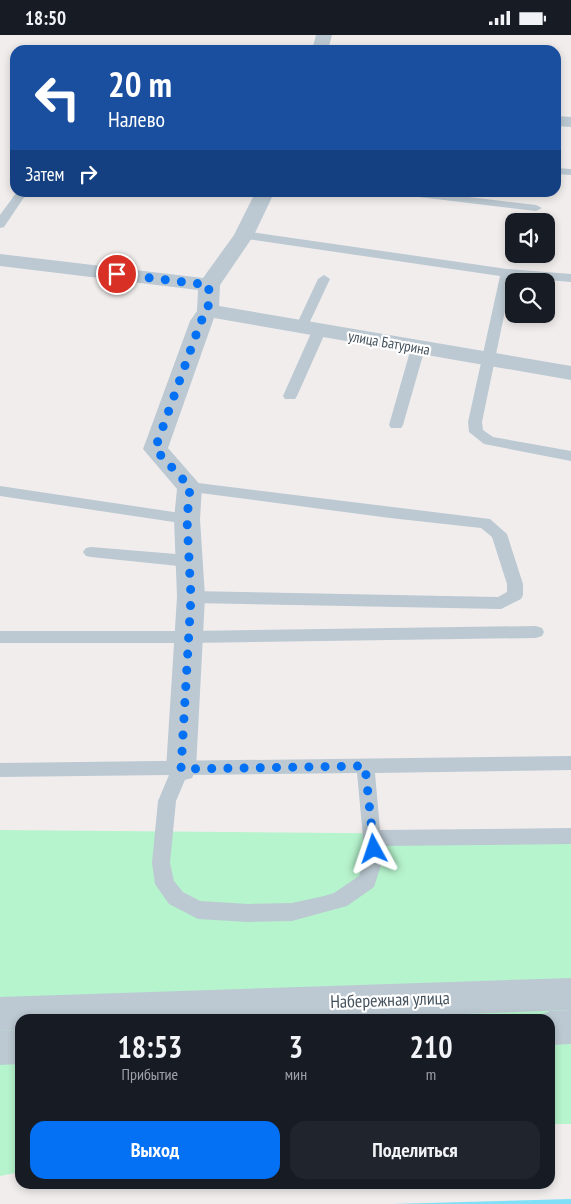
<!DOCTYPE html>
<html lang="ru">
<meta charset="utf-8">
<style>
:root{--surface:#171b24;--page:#20242c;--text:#f1f3f6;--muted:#9ea1a6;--accent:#0470f4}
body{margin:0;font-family:"PT Sans Narrow",sans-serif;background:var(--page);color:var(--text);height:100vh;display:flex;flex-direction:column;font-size:19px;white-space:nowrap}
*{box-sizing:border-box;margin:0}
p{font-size:16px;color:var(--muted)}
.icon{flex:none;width:28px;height:28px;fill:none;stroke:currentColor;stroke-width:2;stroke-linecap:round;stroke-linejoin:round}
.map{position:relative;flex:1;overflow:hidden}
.side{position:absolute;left:15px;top:979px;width:540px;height:175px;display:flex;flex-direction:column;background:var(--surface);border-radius:15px;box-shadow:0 2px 8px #0003}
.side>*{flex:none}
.top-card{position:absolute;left:10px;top:10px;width:551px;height:152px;border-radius:15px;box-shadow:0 2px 8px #0003;background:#1a4fa0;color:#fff;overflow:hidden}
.controls{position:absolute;left:505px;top:178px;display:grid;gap:10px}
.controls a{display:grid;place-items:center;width:50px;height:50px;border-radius:10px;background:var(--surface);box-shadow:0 2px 8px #0003;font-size:25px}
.pin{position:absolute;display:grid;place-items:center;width:42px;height:42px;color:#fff;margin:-21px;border:2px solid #fff;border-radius:50%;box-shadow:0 1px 5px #0007}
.me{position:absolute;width:55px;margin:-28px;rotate:355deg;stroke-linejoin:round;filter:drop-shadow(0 0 4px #0008)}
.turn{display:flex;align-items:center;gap:18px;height:105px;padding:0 15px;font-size:22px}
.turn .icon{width:65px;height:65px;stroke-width:2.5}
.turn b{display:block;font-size:35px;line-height:42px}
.then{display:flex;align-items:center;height:48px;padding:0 15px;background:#0003;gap:10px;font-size:19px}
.eta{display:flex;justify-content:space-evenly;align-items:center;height:85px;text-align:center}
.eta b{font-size:30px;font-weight:600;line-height:35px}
.primary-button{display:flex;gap:10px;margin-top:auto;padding:10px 15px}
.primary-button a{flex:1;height:58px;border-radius:15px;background:var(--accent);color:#fff;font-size:20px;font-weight:600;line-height:58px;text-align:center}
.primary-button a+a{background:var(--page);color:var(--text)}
.status{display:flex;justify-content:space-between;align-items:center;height:35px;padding:0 25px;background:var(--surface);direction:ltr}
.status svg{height:14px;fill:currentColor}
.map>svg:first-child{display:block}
.green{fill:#b6f4cd}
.water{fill:#7edff6}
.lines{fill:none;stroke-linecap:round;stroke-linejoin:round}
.lane{fill:#bcc9d2;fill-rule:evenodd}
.street{fill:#bcc9d2;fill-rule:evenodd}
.route{stroke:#0470f4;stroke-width:9;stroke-dasharray:0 16.2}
.labels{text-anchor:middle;stroke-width:4.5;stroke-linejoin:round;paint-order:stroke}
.street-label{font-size:15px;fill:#44525d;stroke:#fff}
.near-street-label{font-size:18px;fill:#44525d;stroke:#fff}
</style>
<div class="status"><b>18:50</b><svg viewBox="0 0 49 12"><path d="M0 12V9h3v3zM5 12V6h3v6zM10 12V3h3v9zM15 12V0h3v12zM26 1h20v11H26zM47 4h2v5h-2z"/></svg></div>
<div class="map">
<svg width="571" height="1169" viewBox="0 0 571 1169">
<rect width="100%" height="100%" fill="#f1eded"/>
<!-- green -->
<polygon class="green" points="0,795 571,800 571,1089 550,1089 550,984 20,984 20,1137 0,1141"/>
<!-- water -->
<polygon class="water" points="571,1164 571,1169 390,1169 392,1169"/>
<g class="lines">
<!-- lane -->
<g class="lane">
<polygon points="556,133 571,134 571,140 556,139"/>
<polygon points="16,158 27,158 4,192 0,193 0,180"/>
<polygon points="405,158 436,158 536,170 542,173 536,176 411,161"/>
<polygon points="244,196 507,234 571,239 571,247 512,242 482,387 483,395 493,402 571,416 571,426 484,409 469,397 468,387 500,241 240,203 238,200"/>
<polygon points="324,240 330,244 307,293 306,296 296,296 295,293 318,244"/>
<polygon points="319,292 326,296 297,361 295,364 285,364 283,361 312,296"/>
<polygon points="418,309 425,313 403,390 401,393 391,393 389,390 411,313"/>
<polygon points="190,447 490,484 507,499 523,549 523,560 521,564 501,574 191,568 185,566 183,562 185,558 191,556 498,562 507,557 507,549 492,502 481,493 390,483 185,456 183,452 185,448"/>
<polygon points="0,451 187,479 192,480 195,484 192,488 187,489 0,461"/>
<polygon points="91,512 188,520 194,522 196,526 194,530 188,532 91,522 86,521 83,517 86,513"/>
<polygon points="536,591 542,593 544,597 542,601 536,603 189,608 0,608 0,596 189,596"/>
<path d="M571,721v14l-196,3 5,57 191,-2v16l-189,2 1,13 -9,28 -27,19 -55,15 -44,1 -50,-3 -29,-15 -14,-20 -3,-21 6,-62 11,-26 -169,2v-14zM357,738l8,86 -6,17 -25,17 -10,3 -32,7 -44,1 -48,-3 -17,-9 -9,-11 -4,-18 6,-62 11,-26z"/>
</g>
<!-- street -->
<g class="street">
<polygon points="316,0 332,0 328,15 312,15"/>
<polygon points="556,81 571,82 571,92 556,91"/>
<polygon points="255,158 274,158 254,200 220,250 219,271 571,331 571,345 214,283 168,413 202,452 200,484 205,562 196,734 192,743 181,746 170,743 166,734 177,562 174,484 177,454 143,414 190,286 197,276 198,255 0,231 0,219 203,243 234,200"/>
<polygon points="571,943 571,975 331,984 20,984 20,995 0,996 0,962"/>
<polygon points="571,975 571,1009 550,1010 550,984 536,984 538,981 550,976"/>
<polygon points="20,995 20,1029 0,1030 0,996"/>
</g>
</g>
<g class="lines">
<!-- route -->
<polyline class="route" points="117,239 209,250 208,276 201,286 155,414 190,452 187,484 191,562 181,734 365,731 374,814"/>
</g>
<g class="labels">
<!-- street labels -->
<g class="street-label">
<text transform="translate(389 308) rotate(10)" y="5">улица Батурина</text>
</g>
<!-- near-street labels -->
<g class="near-street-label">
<text transform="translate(390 965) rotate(-2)" y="6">Набережная улица</text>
</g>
</g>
</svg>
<div class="controls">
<a><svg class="icon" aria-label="sound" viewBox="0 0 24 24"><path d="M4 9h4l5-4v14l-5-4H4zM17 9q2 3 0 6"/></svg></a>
<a><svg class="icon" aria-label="search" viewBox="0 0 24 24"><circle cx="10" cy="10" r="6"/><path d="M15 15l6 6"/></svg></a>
</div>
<div class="pin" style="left:117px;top:239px;background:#d93025"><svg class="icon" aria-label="arrive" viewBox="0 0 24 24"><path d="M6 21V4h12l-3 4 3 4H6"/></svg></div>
<svg class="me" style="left:374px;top:814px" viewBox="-20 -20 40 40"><path d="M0-17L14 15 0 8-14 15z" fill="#0470f4" stroke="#fff" stroke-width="4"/></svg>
<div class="top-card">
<div class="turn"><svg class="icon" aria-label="left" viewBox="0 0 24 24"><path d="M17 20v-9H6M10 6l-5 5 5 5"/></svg><div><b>20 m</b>Налево</div></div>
<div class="then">Затем<svg class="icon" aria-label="right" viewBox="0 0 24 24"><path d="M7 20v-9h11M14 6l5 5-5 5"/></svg></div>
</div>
<section class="side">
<div class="eta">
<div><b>18:53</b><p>Прибытие</p></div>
<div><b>3</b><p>мин</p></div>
<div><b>210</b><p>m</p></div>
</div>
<div class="primary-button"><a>Выход</a><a>Поделиться</a></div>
</section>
</div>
